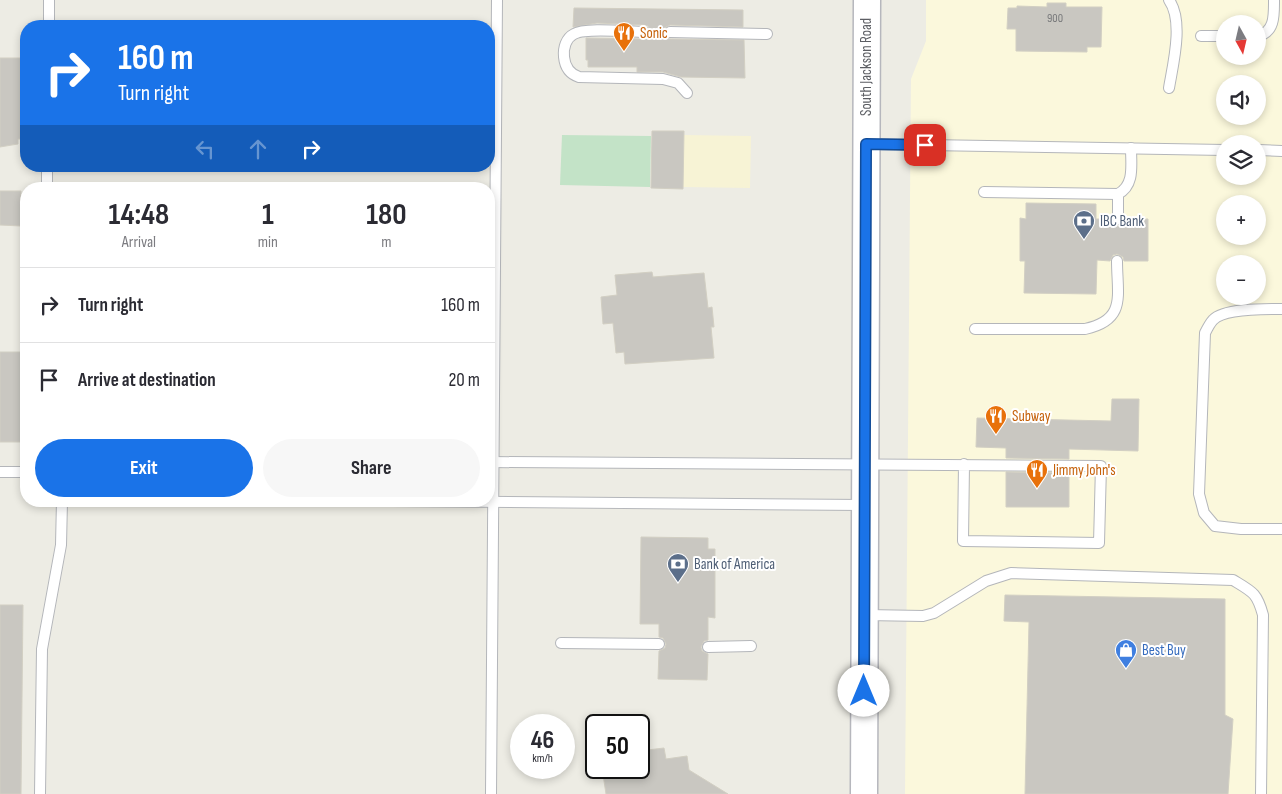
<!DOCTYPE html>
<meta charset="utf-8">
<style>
:root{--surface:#fff;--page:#f7f7f7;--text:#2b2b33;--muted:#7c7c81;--line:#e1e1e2;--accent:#1a73e8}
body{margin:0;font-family:"Sofia Sans Condensed",sans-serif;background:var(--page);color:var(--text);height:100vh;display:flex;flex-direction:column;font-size:19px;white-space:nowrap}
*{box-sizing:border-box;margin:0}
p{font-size:16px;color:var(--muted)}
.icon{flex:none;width:28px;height:28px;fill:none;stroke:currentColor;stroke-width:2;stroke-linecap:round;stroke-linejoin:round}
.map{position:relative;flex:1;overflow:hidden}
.drawer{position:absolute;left:20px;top:182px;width:475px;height:325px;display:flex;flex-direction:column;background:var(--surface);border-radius:20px;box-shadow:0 2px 8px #0003}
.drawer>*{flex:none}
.banner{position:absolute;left:20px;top:20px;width:475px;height:152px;border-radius:20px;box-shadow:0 2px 8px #0003;background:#1a73e8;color:#fff;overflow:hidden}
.needle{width:32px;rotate:172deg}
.tools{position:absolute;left:1216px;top:15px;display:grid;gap:10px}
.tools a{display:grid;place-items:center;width:50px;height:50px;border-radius:50%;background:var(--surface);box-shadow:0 2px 8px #0003;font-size:25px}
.speed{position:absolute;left:510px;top:714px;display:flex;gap:10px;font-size:25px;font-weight:700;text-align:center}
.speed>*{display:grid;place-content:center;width:65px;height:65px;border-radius:50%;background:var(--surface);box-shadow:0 2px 8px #0003;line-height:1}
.speed small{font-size:12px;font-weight:400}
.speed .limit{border:2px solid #111;border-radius:8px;background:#fff;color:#111}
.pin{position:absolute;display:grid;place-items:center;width:42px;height:42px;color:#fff;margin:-21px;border-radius:10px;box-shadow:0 2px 8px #0006}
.me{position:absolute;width:55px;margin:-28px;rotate:0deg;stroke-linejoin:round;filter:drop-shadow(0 0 4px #0008)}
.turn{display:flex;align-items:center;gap:18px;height:105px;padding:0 15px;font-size:22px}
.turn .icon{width:65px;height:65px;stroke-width:2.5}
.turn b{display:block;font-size:35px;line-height:42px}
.lanes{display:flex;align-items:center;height:48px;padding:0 15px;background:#0003;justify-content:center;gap:25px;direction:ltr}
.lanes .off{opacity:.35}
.eta{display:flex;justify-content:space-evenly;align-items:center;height:85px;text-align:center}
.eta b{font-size:30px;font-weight:700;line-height:35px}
.primary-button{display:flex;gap:10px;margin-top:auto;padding:10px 15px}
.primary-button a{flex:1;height:58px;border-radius:30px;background:var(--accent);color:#fff;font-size:20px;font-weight:700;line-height:58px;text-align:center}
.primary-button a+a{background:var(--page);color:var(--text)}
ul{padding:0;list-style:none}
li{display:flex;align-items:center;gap:15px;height:75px;padding:0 15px;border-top:1px solid var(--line)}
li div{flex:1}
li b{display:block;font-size:19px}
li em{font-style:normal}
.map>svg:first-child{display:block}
.commercial{fill:#fbf8dc;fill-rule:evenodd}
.green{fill:#c3e3c7}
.sand{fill:#f7f3d5}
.building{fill:#c9c7c1;stroke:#d2cfc3}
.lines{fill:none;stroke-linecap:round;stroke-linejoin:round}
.service-casing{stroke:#b4b6ba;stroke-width:12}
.secondary-casing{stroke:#b6b7bd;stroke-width:29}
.service{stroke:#fff;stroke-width:10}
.secondary{stroke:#fff;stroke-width:26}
.route-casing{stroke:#114b97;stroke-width:12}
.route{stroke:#1a73e8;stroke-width:9}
.labels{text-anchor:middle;stroke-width:4;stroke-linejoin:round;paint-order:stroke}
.number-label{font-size:12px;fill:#77787a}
.food-label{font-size:15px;fill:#c56008;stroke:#fff;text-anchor:start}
.street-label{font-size:15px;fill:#5c5e63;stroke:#fff}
.service-label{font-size:15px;fill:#4e5e75;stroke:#fff;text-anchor:start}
.shop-label{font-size:15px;fill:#366cbe;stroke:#fff;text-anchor:start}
</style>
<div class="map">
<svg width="1282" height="794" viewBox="0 0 1282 794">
<rect width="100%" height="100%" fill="#edece4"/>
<!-- commercial -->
<path class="commercial" d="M926,0h356v794h-377l6,-715 15,-38zM1225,24h33v32h-33zM1225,84h33v32h-33zM1225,144h33v32h-33zM1225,204h33v32h-33zM1225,264h33v32h-33z"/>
<!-- green -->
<polygon class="green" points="562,135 651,136 650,187 560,185"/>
<!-- sand -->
<polygon class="sand" points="684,135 751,136 750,188 683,187"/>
<!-- building -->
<g class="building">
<polygon points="1047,3 1066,3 1066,7 1102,7 1101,47 1087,47 1087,52 1016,51 1016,29 1007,29 1008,8 1017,8 1017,6 1047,7"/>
<polygon points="574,8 743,10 743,27 670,25 664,28 663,32 666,38 670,39 744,40 745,78 681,77 663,72 637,72 637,67 588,67 588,60 586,60 586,38 644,39 650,36 651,32 648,26 644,25 597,23 573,27"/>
<polygon points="0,58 23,58 21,139 18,139 18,144 0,147"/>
<polygon points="652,131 684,131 683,189 651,188"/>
<polygon points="0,191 21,191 21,226 0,225"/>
<polygon points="1026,203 1096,204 1096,219 1111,219 1112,223 1118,226 1122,225 1125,219 1148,219 1148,261 1124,261 1123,257 1117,254 1113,255 1110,261 1097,260 1096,294 1024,293 1025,261 1020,261 1020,218 1026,219"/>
<polygon points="652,272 653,277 704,273 708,308 712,307 714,327 711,327 714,358 625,364 624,352 616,353 613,323 603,324 601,297 617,295 615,275"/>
<rect x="0" y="352" width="26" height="90"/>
<polygon points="1112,399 1139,399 1138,451 1069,449 1069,459 1006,458 1006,448 976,447 977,418 1111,421"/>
<polygon points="1006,472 1069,473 1069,507 1006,507"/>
<polygon points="641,537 708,538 708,549 715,549 715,618 708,617 708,640 704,641 701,647 702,651 708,654 707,680 658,679 659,651 665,648 666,644 663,638 659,637 659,624 640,624"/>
<polygon points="1005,595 1225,599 1225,715 1233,719 1228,794 1025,794 1029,622 1004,621"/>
<polygon points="0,605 23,605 21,794 0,794"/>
<polygon points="664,748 666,759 687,756 689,770 728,794 606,794 602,768 639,768 639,751"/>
</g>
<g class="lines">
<!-- service casing -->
<g class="service-casing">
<g id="service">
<path d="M1169,0c15,21 4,64 0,88"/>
<polyline points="49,26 49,0"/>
<path d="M644,32c-15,0 -59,-5 -70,2 -8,4 -11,14 -10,23 1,10 6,17 15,20l84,2 15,4 9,10"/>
<polyline points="670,32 767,34"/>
<polyline points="1201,36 1225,36"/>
<path d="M1258,36c17,-4 16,-21 16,-36"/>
<polyline points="867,144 1225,150"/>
<polyline points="1258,150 1282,151"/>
<polyline points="47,189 47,166"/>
<path d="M984,192l134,2c17,-9 13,-29 13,-46"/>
<polyline points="1118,194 1118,219"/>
<path d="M1282,309c-16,0 -58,-1 -69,11 -3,3 -6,9 -8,13l-6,161 5,19 11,13 26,3h41"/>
<path d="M975,329h110c42,-9 32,-34 32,-68"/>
<polyline points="489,462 1101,466 1099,543 963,541 964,464"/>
<polyline points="0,472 26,472"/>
<polyline points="393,501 864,505"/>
<path d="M866,615l57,1 11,-3 52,-32 25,-8 222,7c20,12 24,13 30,35l-2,179"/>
<polyline points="561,643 659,644"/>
<polyline points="708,647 751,646"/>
<polyline points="40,794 42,649 61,545 62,501"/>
<polyline points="491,794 497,0"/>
</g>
</g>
<!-- secondary casing -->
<g class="secondary-casing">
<polyline id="secondary" points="864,794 867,0"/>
</g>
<!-- service -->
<use href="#service" class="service"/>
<!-- secondary -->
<use href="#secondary" class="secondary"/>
</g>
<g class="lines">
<!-- route casing -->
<g class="route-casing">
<polyline id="route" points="864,691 866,144 925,145"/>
</g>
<!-- route -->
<use href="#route" class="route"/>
</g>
<!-- icons -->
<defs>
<g id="restaurant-pin" transform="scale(1.125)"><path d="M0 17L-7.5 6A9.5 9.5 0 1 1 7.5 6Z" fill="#e8710a" stroke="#fff"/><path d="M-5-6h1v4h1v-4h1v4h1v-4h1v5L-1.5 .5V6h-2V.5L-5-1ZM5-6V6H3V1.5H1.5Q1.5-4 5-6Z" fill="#fff"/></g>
<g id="bank-pin" transform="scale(1.125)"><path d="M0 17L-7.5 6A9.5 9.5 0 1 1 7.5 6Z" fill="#5c6f8a" stroke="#fff"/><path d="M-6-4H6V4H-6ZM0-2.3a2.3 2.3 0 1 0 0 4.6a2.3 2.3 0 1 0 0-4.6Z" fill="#fff"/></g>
<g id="shop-pin" transform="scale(1.125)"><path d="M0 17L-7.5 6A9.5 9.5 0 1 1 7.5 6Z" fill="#3f7fe0" stroke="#fff"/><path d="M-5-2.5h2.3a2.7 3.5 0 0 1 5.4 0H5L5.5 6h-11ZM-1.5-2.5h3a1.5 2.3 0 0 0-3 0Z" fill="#fff"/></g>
</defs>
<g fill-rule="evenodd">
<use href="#restaurant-pin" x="624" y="33"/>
<use href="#bank-pin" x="1084" y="221"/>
<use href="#restaurant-pin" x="996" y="416"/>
<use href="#restaurant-pin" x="1037" y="470"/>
<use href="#bank-pin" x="678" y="564"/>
<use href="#shop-pin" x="1126" y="650"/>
</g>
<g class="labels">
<!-- number labels -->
<g class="number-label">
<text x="1055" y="22">900</text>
</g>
<!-- food labels -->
<g class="food-label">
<text x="640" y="38">Sonic</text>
<text x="1012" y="421">Subway</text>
<text x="1053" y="475">Jimmy John's</text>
</g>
<!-- street labels -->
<g class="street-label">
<text transform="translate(866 67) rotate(-90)" y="5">South Jackson Road</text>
</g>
<!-- service labels -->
<g class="service-label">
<text x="1100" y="226">IBC Bank</text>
<text x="694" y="569">Bank of America</text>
</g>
<!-- shop labels -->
<g class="shop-label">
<text x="1142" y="655">Best Buy</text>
</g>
</g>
</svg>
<div class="tools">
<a><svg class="needle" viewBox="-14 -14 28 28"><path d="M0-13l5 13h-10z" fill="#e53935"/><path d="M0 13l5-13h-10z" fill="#7c7c81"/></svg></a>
<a><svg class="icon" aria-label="sound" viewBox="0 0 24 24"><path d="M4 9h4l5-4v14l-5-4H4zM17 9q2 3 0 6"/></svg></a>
<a><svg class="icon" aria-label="layers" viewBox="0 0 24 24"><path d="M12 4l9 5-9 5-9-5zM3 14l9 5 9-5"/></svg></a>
<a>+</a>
<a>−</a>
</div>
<div class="speed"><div>46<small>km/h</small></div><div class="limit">50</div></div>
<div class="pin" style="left:925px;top:145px;background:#d93025"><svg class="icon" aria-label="arrive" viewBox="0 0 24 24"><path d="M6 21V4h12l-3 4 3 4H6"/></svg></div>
<svg class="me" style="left:864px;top:691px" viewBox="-20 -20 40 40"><circle r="19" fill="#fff"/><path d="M0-13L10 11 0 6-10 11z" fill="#1a73e8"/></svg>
<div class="banner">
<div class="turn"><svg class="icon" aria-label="right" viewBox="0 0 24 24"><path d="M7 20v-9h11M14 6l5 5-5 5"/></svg><div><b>160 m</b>Turn right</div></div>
<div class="lanes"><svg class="icon off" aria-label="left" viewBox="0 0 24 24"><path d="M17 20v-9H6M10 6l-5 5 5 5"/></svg><svg class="icon off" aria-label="ahead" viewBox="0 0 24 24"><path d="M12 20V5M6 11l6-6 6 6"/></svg><svg class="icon" aria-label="right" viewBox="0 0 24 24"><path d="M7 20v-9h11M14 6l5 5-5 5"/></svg></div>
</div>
<section class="drawer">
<div class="eta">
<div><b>14:48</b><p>Arrival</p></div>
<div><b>1</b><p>min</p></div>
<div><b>180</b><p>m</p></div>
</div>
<ul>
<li><svg class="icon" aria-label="right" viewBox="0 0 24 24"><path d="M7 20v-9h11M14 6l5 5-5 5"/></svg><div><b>Turn right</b></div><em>160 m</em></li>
<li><svg class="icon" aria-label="arrive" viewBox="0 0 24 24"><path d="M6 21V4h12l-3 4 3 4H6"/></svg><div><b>Arrive at destination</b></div><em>20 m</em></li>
</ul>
<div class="primary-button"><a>Exit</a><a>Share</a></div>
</section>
</div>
